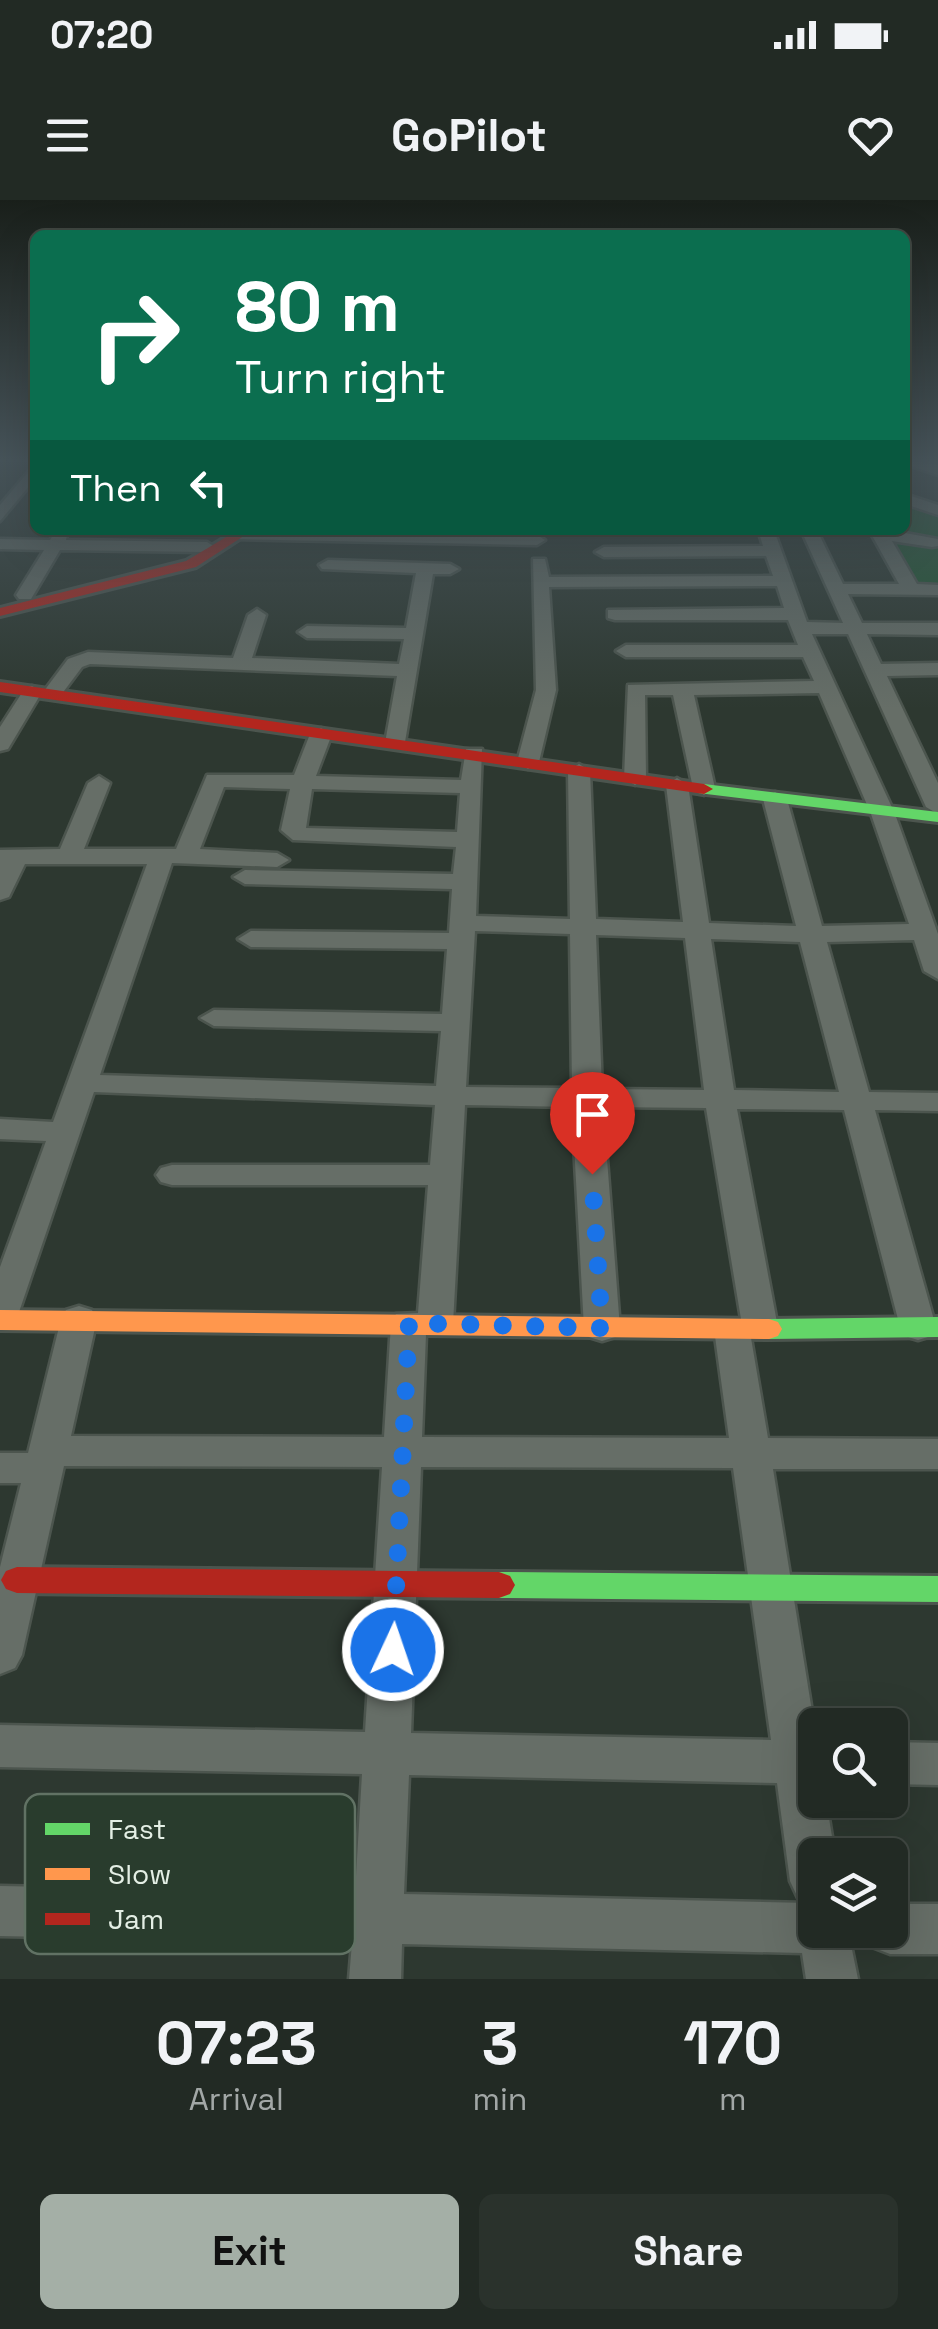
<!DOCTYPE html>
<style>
:root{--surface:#222a24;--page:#2a322c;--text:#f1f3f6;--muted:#a2a7a6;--line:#3f4641;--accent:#a4afa6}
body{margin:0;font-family:"Space Grotesk",sans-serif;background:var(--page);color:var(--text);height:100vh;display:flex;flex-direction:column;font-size:38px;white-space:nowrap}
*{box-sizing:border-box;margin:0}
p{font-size:32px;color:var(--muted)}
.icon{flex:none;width:55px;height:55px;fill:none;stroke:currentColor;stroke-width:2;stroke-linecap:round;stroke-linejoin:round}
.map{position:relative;height:1779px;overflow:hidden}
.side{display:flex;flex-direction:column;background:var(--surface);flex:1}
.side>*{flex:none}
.top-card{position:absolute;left:30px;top:30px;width:880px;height:305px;border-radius:15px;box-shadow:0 10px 40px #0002,0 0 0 2px var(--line);background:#0b6e4f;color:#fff;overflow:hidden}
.fabs{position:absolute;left:798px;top:1508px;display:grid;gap:20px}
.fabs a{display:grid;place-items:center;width:110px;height:110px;border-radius:15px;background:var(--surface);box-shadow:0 10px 40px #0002,0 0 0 2px var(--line);font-size:50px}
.pin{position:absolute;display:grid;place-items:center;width:85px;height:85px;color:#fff;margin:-102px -42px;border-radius:50% 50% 50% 0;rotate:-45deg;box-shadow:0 0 10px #0007}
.pin .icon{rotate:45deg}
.me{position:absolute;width:110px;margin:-55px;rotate:3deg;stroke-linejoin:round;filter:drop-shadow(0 0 8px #0008)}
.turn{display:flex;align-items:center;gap:35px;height:210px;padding:0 40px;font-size:45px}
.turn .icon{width:130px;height:130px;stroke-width:2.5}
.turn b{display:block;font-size:70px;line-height:85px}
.then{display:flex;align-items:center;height:95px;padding:0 40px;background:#0003;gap:20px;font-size:38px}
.eta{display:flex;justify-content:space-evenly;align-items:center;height:170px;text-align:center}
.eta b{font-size:60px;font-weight:700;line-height:70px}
.action{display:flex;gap:20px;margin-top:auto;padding:20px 40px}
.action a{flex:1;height:115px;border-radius:15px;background:var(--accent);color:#111;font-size:40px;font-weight:700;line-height:115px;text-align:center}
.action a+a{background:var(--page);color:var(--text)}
.status{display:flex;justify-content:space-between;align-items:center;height:70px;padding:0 50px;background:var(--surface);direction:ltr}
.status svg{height:28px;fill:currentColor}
header{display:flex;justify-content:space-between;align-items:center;height:130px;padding:0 40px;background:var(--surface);font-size:45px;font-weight:700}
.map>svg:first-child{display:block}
.green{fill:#1e572f}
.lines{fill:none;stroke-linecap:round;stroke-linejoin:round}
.street-casing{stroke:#4c554e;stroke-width:5}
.fast-casing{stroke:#4c554e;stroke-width:6}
.slow-casing{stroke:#4c554e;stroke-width:6}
.jam-casing{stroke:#4c554e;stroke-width:6}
.street{fill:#666e67;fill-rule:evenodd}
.fast{fill:#63d668;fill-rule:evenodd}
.slow{fill:#ff974d;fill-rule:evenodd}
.jam{fill:#b3261e;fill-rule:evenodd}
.route{stroke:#1a73e8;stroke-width:18;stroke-dasharray:0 32.4}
.key{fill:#293c2d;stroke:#617264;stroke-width:2.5}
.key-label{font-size:28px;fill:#e4efe5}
</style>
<div class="status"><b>07:20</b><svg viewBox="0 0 49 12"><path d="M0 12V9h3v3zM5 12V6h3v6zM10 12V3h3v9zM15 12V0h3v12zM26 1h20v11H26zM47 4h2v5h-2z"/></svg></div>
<header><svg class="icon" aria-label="menu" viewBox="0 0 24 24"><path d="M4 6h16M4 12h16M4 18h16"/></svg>GoPilot<svg class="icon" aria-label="heart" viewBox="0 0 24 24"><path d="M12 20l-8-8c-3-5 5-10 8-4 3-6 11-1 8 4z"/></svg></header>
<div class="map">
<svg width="938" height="1779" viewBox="0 0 938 1779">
<rect width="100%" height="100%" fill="#2d3830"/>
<!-- green -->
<polygon class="green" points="905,304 938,315 938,387 919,386 883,330 905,330"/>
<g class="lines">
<!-- street casing -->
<g class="street-casing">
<g id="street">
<polygon points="905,260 938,265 938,275 905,264"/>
<polygon points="35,264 35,279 0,321 0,305"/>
<polygon points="905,294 938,305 938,315 905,304"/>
<path d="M905,327v6l33,6v7l-6,1 -40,-6 25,43 21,1v10l-90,-1 14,29h76v12l-71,-1 14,30 57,-1v12l-51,1 51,107v31l-12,-7 -78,-173h-36l83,180 43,120v45l-14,-8 -10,-31 -87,2 42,150 69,1v18l-63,-1 61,217 -5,9 -13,4 -13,-4 -5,-9 -56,-217 -107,-1 41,219 -5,9 -22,1 17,100 170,1v30h-165l42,261v70h11l9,55h-20v75h33l10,49h-52l-4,-26 -400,-9 -1,35h-52l3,-36 -352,-7v-50l355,7 7,-119 -362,-7v-42l365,7 17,-265 -318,-1 -42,189 -7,13 -15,6v-107l21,-84h-21v-30h28l33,-134 5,-9 13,-4 13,4 5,9 -26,117 313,1 7,-114 5,-9 22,-1 10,-128h-256l-11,-3 -5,-7 5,-7 11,-3h258l5,-60 -341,-13 -76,223 -5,9 -13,4v-61l46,-126 -46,-2v-20l53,3 94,-258h-122l-16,33 -9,3v-50l60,-1 28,-66 11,-7 11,7 -26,66h92l31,-74h87l16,-41 11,-6 11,6 -16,42 145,4 5,-31h16l-6,167 94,3 -2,-148 11,-7 11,7 6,148 87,3 -17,-137 11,-7 11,7 21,138 87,3 -33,-127 12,-7 12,7 35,127 87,-2 -38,-110 -52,-121 -125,2 21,93 -11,7 -11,-7 -20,-93h-28l1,83 -11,7 -11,-7 4,-93 186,-4 -11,-24h-177l-10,-6 10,-6h172l-10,-25h-173l-7,-2v-8l176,-2 -7,-22 -228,1 7,103 -17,72 -11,7 -11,-7 19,-72 -3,-131h12l4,18 224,-1 -7,-20 -162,1 -9,-5 9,-5 159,-1 -5,-16h16l33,92 36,1 -42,-93h16l26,54h56l-30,-54zM224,587l66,2 -9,41 12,10 163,7 -3,27 -208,-4 -12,7 12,7 207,5 -3,44 -198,-2 -13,8 13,8 196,2 -5,65 -228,-4 -14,8 14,8 227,5 -5,55 -336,-11 72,-212 105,4 12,-7 -12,-7 -77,-4zM312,589l148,4 -3,39 -151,-4zM475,731l95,3 2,154 -106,-1zM596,735l89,3 19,152 -102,-1zM711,739l89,3 39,150 -105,-2zM465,905l107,2 12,221 5,9 13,4 13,-4 5,-9 -17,-221 103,1 35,211 -22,1 -5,9 15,109 -307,-1 4,-103 22,-1 5,-9zM421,1267l312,1 38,272 -360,-7zM409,1575l368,8 13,98 8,17 11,5 -405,-9z"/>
<polygon points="56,330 68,330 66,340 207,342 215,347 207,352 60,350 31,399 19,399 16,395 44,350 0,349 0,339 50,340"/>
<polygon points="241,330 537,335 545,340 537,345 235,339 235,331"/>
<polygon points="328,360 450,364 459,369 450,374 433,374 404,548 388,548 385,543 397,476 90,464 82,467 58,499 41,495 68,459 88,452 233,458 248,415 257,409 266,415 252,458 399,464 404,439 307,438 298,432 307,426 406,428 416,373 322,369 319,365"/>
<polygon points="32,486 42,492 8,549 0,551 0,527 25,488"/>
<polygon points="890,1542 938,1543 938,1585 890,1584"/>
<polygon points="890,1704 938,1704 938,1754 890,1754 872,1747 865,1730 890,1730"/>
</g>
</g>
<!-- fast casing -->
<g class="fast-casing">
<g id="fast">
<polygon points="704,584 938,612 938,622 698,593 698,585"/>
<polygon points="938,1117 938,1137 769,1139 760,1136 756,1129 760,1122 769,1119"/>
<polygon points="499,1372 938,1376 938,1402 499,1398 488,1394 483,1385 488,1376"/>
</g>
</g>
<!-- slow casing -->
<g class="slow-casing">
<polygon id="slow" points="0,1110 769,1119 778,1122 782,1129 778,1136 769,1139 0,1130"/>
</g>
<!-- jam casing -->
<g class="jam-casing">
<g id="jam">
<polygon points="238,330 253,330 196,367 0,416 0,408 186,361"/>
<polygon points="0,482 704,584 713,589 704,594 0,492"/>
<polygon points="17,1367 499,1372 510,1376 515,1385 510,1394 499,1398 17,1393 6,1389 1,1380 6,1371"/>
</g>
</g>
<!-- street -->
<use href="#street" class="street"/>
<!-- fast -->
<use href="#fast" class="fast"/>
<!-- slow -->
<use href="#slow" class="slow"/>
<!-- jam -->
<use href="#jam" class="jam"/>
</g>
<!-- sky -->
<linearGradient id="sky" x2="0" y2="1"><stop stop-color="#191f1a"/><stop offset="0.51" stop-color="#465359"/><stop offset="1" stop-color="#465359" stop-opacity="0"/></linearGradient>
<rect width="938" height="509" fill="url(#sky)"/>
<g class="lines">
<!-- route -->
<polyline class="route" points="393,1450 409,1123 602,1128 592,974"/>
</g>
<!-- legend -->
<rect x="25" y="1594" width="330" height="160" rx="15" class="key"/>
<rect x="45" y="1623" width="45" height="12" fill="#63d668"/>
<rect x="45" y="1668" width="45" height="12" fill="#ff974d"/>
<rect x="45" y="1713" width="45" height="12" fill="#b3261e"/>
<g class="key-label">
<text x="108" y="1639">Fast</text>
<text x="108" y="1684">Slow</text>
<text x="108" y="1729">Jam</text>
</g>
</svg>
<div class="fabs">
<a><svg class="icon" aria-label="search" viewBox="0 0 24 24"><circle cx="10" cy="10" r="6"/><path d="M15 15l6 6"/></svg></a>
<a><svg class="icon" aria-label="layers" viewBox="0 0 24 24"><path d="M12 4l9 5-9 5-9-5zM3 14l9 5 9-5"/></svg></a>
</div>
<div class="pin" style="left:592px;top:974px;background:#d93025"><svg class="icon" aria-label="arrive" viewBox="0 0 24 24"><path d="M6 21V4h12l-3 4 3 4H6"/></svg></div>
<svg class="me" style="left:393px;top:1450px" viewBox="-20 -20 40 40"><circle r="17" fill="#1a73e8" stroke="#fff" stroke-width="3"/><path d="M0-11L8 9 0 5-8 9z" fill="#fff"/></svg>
<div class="top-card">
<div class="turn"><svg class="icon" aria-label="right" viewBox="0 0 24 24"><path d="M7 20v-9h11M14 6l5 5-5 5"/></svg><div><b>80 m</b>Turn right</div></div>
<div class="then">Then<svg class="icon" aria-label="left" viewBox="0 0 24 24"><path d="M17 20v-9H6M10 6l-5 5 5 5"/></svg></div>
</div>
</div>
<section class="side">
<div class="eta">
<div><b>07:23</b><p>Arrival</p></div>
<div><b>3</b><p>min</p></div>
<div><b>170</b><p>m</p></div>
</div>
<div class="action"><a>Exit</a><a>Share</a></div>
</section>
